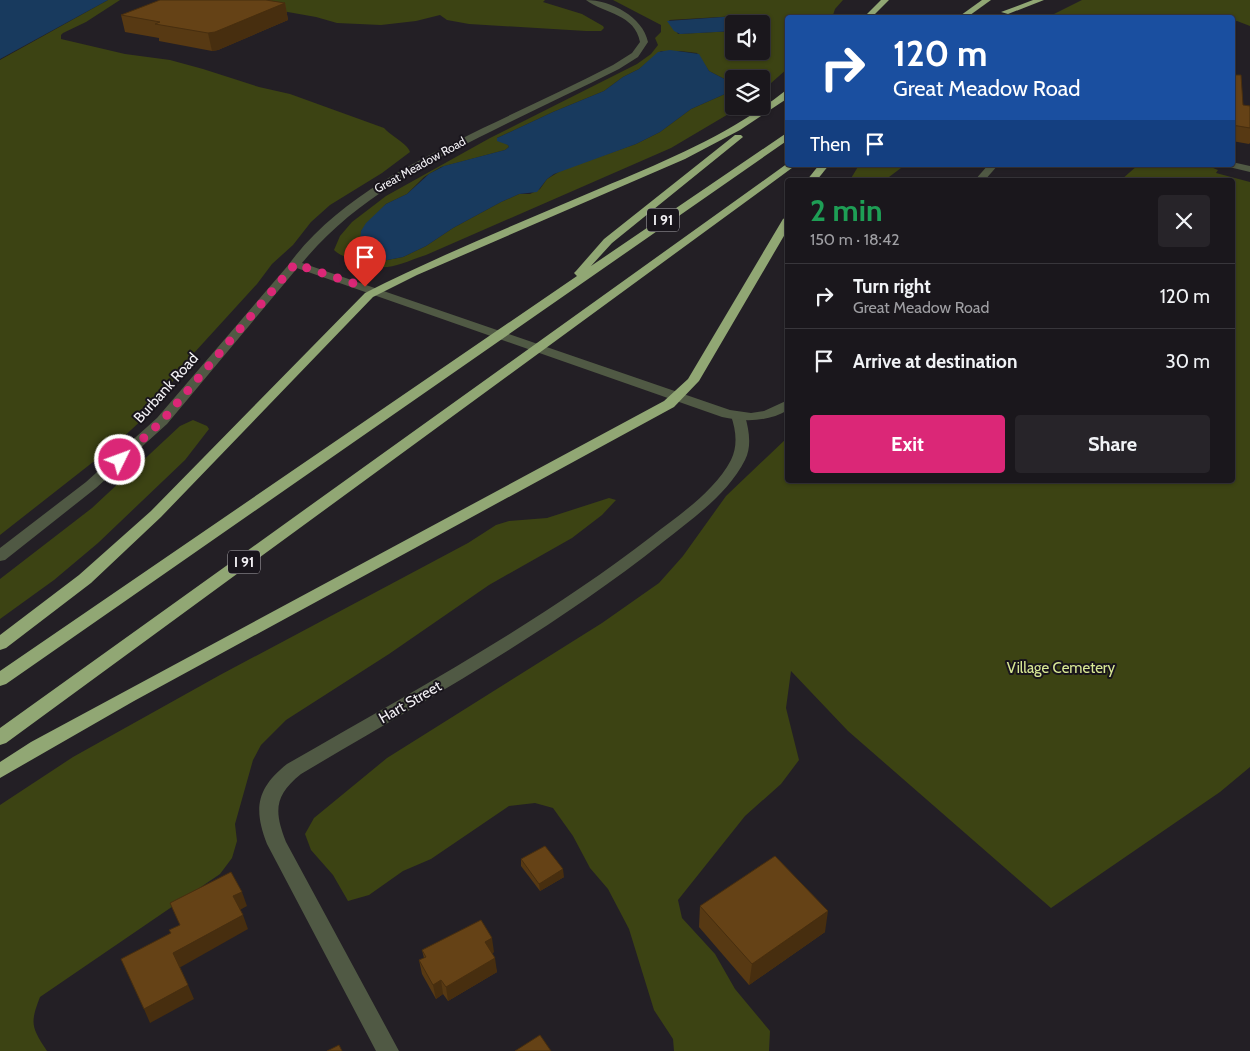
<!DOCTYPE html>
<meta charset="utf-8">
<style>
:root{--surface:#1a171c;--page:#272429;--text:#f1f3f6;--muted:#9f9fa3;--line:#38363b;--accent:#db2777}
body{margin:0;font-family:Cabin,sans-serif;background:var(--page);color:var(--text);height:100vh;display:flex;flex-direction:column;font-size:19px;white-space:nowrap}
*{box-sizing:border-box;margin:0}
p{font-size:16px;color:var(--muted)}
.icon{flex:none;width:28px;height:28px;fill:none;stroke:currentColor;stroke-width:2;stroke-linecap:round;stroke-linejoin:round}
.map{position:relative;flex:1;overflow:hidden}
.side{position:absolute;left:785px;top:178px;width:450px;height:305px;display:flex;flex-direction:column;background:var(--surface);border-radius:5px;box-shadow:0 1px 4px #0004,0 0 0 1px var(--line)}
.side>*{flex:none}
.banner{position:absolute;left:785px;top:15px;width:450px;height:152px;border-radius:5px;box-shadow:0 1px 4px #0004,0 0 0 1px var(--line);background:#1a4fa0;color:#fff;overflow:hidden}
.tools{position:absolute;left:725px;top:15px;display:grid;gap:10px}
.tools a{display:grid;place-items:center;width:45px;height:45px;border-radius:5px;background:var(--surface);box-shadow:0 1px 4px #0004,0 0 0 1px var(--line);font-size:25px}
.pin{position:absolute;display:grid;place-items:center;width:42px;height:42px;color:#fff;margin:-51px -21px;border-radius:50% 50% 50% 0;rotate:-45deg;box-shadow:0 0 5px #0007}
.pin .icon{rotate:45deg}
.me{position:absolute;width:55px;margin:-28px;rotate:48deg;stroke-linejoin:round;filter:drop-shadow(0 0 4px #0008)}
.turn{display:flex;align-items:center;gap:18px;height:105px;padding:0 25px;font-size:22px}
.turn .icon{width:65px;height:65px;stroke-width:2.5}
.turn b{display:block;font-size:35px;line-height:42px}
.then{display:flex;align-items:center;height:48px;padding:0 25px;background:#0003;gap:10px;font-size:19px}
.round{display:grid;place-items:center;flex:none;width:52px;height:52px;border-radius:5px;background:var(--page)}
.summary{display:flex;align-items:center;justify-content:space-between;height:85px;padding:0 25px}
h1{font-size:30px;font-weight:700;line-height:38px;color:#1e9e55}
.button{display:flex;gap:10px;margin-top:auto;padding:10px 25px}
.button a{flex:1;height:58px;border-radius:5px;background:var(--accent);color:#fff;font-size:20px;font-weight:700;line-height:58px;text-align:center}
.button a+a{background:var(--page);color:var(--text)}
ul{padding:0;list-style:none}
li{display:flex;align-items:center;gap:15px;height:65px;padding:0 25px;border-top:1px solid var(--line)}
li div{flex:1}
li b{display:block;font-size:19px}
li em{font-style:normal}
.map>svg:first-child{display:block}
.green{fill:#3c4313;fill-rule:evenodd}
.water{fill:#183a5e}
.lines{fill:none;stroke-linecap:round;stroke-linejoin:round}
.minor{fill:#505944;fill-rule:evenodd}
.tertiary{fill:#505944;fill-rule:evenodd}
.motorway{fill:#91a774;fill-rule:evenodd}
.wall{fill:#573913}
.shaded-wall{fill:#472e0f}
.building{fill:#654216;stroke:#472e0f}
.route{stroke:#db2777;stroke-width:9;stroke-dasharray:0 16.2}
.labels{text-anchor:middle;stroke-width:4;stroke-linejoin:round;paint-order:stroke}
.far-street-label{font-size:12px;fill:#f2f0f4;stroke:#19151c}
.shield{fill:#19151c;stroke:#b1aeb3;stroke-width:1}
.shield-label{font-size:14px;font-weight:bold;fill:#f2f0f4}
.street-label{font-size:15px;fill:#f2f0f4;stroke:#19151c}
.park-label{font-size:15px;fill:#d8e795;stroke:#19151c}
</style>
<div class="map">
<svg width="1250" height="1051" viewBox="0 0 1250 1051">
<rect width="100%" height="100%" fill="#231f25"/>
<!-- green -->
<g class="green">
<path d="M108,0h12l-34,22 -23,11 -2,2v4l64,15 45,6 33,9 56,18 31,7 94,34c7,8 24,16 26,24l-28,21 -52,32 -19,17 -18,23 -21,19 -15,20 -63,69 -47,62 -31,29 -116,91v-475z"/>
<polygon points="220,0 545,0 543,2 582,14 603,26 604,28 601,31 586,31 469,24 447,20 440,15 416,21 381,25 337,23 316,17"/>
<path d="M613,0h230l-8,9 -2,6 8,2 -53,1 -1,51 -26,23v-13h-27v5l-25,-13 -12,-18 -17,-2h-19l-22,18 -16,8 -19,14 -51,21 -56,26 11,7 1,2 -4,3 -64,17 -17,10 -17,17 -21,10 -25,27v8l-7,14 5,5 18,4 26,-5 23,-11 27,-18 48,-26 18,-8h11l10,-5 7,-10 15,-9 74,-26 24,-12 31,-23 43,-19v16h8l-71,42 -245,107c-30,10 -41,19 -71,5 -8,-3 -15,-4 -21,-10l6,-14 12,-14 34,-26 104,-58 147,-74 14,-10 7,-9 -3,-7 6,-6v-7zM737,16c10,2 14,8 24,8v27h-27v-20l-56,3 -9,-14z"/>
<polygon points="1082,0 1250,0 1250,26 1237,21 1233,22 1232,18 1046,18"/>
<polygon points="859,165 905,165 885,180 850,180"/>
<polygon points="1138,165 1206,165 1218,170 1216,173 1250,182 1250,767 1220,792 1051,908 848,731 791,671 786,708 799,760 781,784 745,816 678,900 682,918 715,954 735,989 770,1031 769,1051 674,1051 673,1039 654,1010 629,929 608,889 590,868 573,836 553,808 535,803 509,806 431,859 403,871 369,895 348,901 333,875 311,850 305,834 314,818 387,758 602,623 659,583 683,556 726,496 787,438 788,480 1232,480 1232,180 1121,180"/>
<polygon points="193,420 207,426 209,429 185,460 98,543 54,580 0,619 0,579 92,508 180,426"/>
<path d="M609,498l7,2 -14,15 -30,23 -83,47 -100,69 -103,66 -25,25 -8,15 -18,64 2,17 -5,17 -12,16 -180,123c-10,26 -9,30 7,54h-47v-246l73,-48 147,-82 248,-132 28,-18 13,-4 38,-3z"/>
</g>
<!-- water -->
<g class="water">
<polygon points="0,0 108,0 0,59"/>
<polygon points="737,16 745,18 751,24 734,24 734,31 680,34 674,31 667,21"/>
<polygon points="670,50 699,54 709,71 734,84 734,90 691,109 660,132 636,144 554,174 547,179 537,192 519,194 501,202 453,228 426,246 403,257 377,262 359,258 354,251 360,241 361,231 366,223 386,204 407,194 429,174 444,166 505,150 509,147 508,145 497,141 497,138 553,112 604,91 623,77 639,69 658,52"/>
</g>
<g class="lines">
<!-- minor -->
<g class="minor">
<polygon points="295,261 299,262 301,264 299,266 167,424 96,488 5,560 0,561 0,548 86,482 157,418 291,262"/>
<path d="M738,412l7,4c4,14 7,30 0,44 -17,34 -53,59 -82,82 -113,90 -239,159 -362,232 -27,22 -27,37 -15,68l113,209h-23l-109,-207c-14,-36 -10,-56 20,-80 125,-72 251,-140 365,-228 27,-21 63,-45 79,-76 7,-14 5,-30 0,-44z"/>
</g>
<!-- tertiary -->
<g class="tertiary">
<path d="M586,0c25,0 57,17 62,42l-10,15 -19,12c-42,21 -85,41 -127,62 -71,35 -139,70 -190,132l428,147 21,3 13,-2 24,-11v10c-20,12 -44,12 -66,7l-431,-151 -2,-2c48,-65 124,-101 194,-136 44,-21 87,-41 130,-63l19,-12 8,-11c-5,-28 -35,-28 -54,-42z"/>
<polygon points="1232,162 1250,166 1250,172 1229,167 1227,165 1232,165"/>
<polygon points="988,165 998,165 985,180 975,180"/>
</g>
<!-- motorway -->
<g class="motorway">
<polygon points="881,0 889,0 871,18 863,18"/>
<polygon points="982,0 991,0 966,18 957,18"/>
<polygon points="1033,0 1044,0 1008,14 1001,12"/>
<path d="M785,91h3v7l-48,32 -55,29 -268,116 -44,22 -212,220 -70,66 -85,65 -6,2v-15l79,-60 72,-64 214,-218c77,-39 157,-71 236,-105 64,-27 128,-53 184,-97z"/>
<polygon points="788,132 788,140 6,684 0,686 0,671 577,276 574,273 576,271 604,239 735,135 741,135 743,137 612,243 591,266"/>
<polygon points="788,163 788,165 796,165 6,743 0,745 0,728"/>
<polygon points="819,165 829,165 817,180 807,180"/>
<polygon points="788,216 788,229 699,381 674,407 134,701 0,778 0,762 31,742 664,401 688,379 783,219"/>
</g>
</g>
<!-- wall -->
<g class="wall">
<polygon points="285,3 288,20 218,50 212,51 159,41 159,38 125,32 121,15"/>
<polygon points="1232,75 1243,105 1250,106 1250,143 1249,144 1232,141"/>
<polygon points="521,859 564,877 540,891 521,866"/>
<polygon points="700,906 825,932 749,985 699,927"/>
<polygon points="422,950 494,952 492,953 497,972 448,1001 443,994 436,999 422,974 419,960 424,958"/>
</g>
<!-- shaded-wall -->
<g class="shaded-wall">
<polygon points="285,3 288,20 218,50 212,51 208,33"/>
<polygon points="563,869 564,877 540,891 539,884"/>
<polygon points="242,892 247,906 238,911 233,896"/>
<polygon points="828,911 825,932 749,985 752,964"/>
<polygon points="243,915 248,929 179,968 173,953"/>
<polygon points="492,938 494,952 487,956 485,942"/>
<polygon points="495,958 497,972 448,1001 446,987"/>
<polygon points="441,980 443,994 436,999 433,985"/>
<polygon points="188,985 194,999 150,1023 144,1009"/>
</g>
<!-- building -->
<g class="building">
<polygon points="160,0 266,0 285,3 215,32 208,33 155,24 160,22 121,15"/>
<polygon points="1232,75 1241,75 1243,105 1250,106 1250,128 1232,125"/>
<polygon points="545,846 563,869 539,884 521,859"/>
<polygon points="775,856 828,911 752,964 700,906"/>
<polygon points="231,872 242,892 233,896 243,915 173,953 188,985 144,1009 121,959 171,933 169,930 180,925 170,903"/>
<polygon points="481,920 492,938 485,942 495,958 446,987 441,980 433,985 419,960 426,957 422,950"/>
<polygon points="540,1035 551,1051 515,1051"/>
<polygon points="339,1045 342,1051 327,1051"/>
</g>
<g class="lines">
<!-- route -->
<polyline class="route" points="120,460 162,421 295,264 365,287"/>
</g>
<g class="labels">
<!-- far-street labels -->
<g class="far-street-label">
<text transform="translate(420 165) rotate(-29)" y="4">Great Meadow Road</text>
</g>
<!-- shield labels -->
<g class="shield">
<rect x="647" y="208.5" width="32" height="23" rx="4"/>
<rect x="228" y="550.5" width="32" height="23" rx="4"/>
</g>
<g class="shield-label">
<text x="663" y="225">I 91</text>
<text x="244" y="567">I 91</text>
</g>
<!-- street labels -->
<g class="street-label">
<text transform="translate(166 388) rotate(-48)" y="5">Burbank Road</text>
<text transform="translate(410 702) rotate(-30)" y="5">Hart Street</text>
</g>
<!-- park labels -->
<g class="park-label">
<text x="1061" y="673">Village Cemetery</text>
</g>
</g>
</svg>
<div class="tools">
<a><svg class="icon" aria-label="sound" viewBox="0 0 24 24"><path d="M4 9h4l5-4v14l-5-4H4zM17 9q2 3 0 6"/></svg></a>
<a><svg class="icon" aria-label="layers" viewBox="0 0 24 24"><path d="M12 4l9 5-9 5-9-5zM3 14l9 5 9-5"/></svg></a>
</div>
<div class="pin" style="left:365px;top:287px;background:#d93025"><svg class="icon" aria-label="arrive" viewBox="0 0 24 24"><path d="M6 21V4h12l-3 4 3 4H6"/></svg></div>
<svg class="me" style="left:120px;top:460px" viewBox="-20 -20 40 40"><circle r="17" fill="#db2777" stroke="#fff" stroke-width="3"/><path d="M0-11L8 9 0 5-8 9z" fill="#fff"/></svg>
<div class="banner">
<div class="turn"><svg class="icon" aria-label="right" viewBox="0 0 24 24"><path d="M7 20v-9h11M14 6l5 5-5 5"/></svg><div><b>120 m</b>Great Meadow Road</div></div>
<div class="then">Then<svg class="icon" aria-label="arrive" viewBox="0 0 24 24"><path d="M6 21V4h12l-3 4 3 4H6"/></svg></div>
</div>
<section class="side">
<div class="summary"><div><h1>2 min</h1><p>150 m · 18:42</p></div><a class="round"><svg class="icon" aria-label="close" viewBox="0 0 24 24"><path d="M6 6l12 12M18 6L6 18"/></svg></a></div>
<ul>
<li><svg class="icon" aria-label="right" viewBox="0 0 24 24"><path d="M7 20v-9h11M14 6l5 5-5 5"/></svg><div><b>Turn right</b><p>Great Meadow Road</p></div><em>120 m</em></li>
<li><svg class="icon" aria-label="arrive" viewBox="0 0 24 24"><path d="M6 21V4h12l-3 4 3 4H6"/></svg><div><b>Arrive at destination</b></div><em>30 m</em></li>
</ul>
<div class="button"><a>Exit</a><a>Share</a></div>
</section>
</div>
